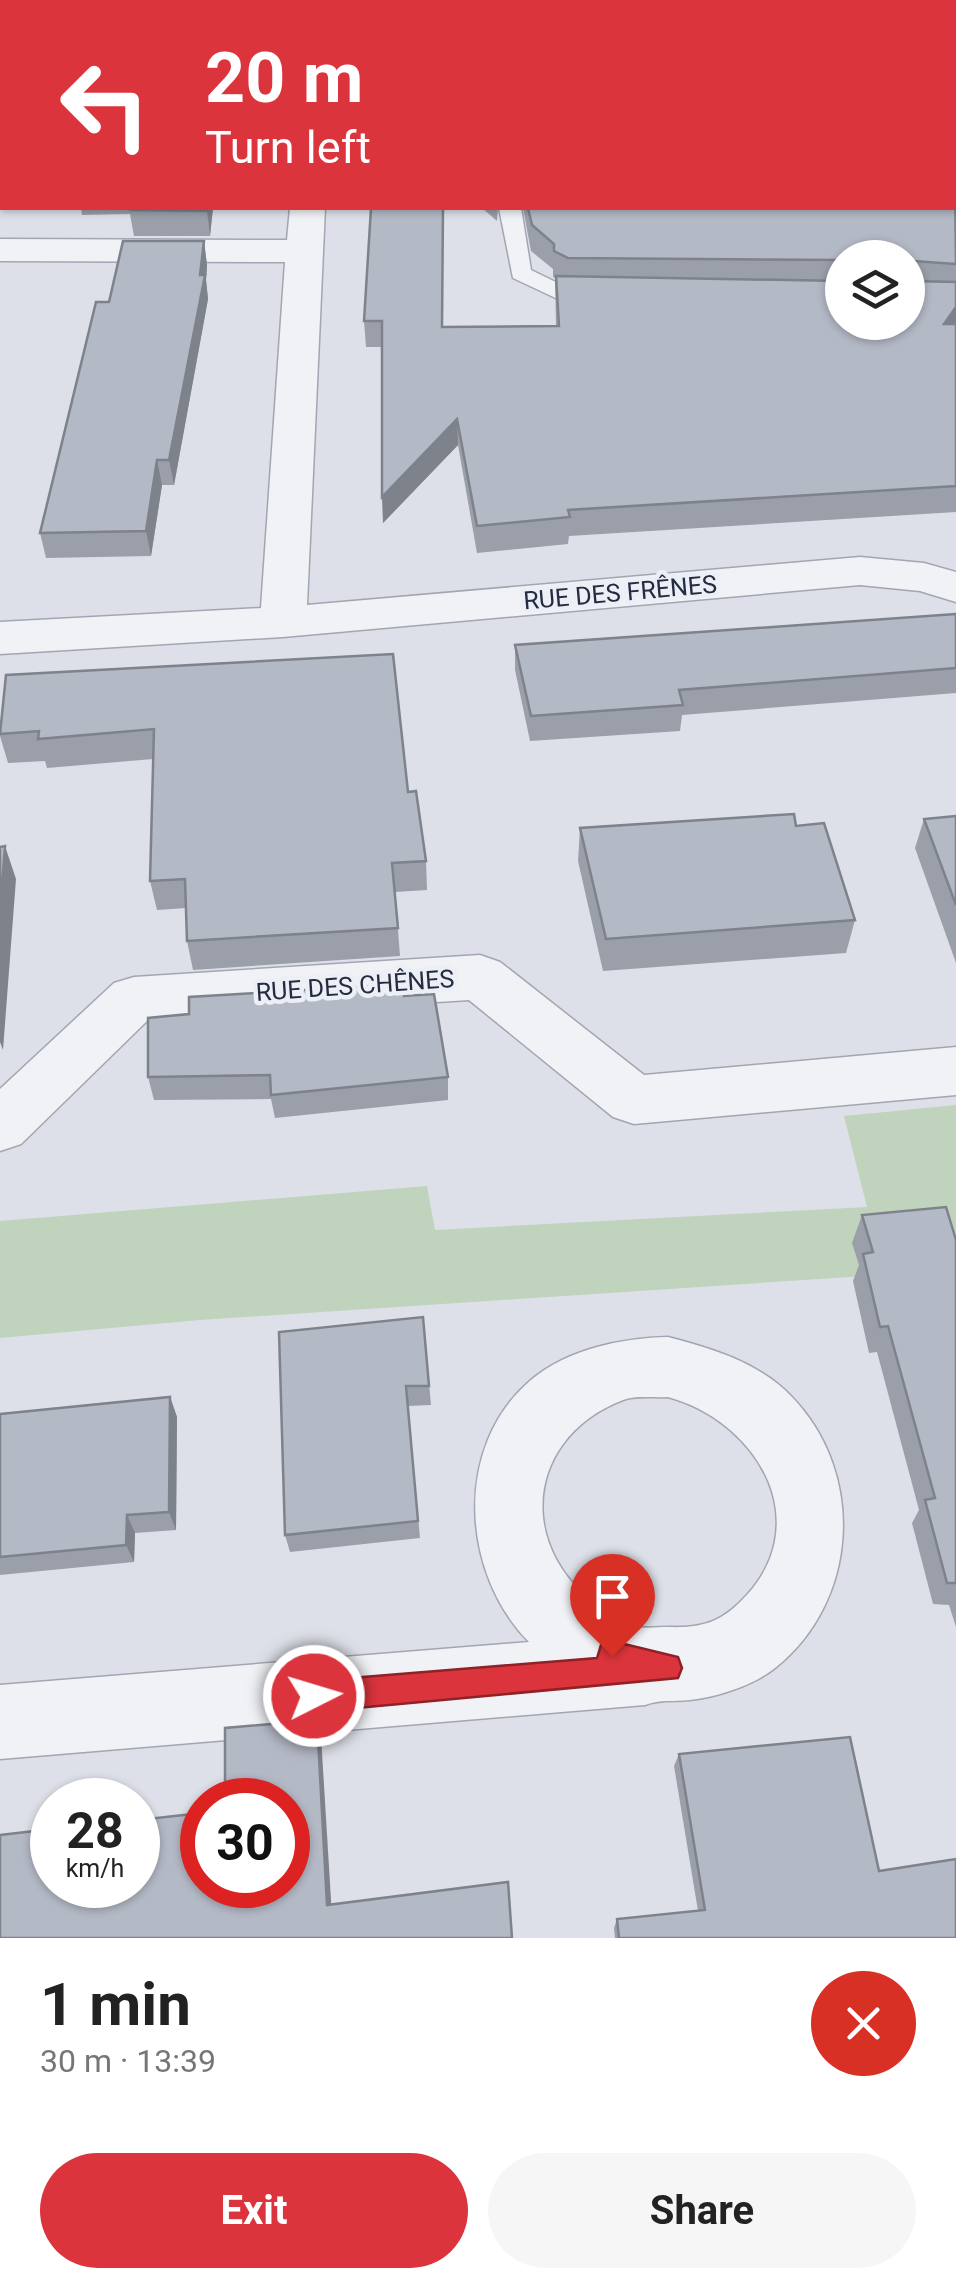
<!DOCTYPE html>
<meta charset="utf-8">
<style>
:root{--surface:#fff;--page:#f6f6f6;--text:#222;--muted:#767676;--accent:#db343c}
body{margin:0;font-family:Roboto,sans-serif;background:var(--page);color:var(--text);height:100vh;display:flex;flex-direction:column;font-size:38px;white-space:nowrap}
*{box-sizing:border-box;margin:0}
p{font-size:32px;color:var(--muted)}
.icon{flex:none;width:55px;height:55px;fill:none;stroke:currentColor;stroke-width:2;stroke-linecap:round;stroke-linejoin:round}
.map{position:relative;height:1938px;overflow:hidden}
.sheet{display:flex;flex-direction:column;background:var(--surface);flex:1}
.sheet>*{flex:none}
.banner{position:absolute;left:0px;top:0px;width:958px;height:210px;box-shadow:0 2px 8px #0004;background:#db343c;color:#fff;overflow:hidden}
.fabs{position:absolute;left:825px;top:240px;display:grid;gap:20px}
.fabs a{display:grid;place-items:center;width:100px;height:100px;border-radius:50%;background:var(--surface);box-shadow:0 2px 8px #0004;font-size:50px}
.speed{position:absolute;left:30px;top:1778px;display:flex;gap:20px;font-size:50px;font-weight:700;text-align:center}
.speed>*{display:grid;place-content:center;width:130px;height:130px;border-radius:50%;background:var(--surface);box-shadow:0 2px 8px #0004;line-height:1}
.speed small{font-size:25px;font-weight:400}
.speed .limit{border:15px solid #d22;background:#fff;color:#111}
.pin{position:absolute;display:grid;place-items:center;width:85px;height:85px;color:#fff;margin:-102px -42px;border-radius:50% 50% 50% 0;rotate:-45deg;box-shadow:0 0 10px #0007}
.pin .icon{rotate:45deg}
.me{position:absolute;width:110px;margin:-55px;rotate:85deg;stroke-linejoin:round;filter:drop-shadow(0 0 8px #0008)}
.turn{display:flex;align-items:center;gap:35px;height:210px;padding:0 40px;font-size:45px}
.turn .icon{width:130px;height:130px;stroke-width:2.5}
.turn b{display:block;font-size:70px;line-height:85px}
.round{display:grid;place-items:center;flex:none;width:105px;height:105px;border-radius:52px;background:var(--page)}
.headline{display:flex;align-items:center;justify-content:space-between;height:170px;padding:0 40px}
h1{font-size:60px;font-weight:700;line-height:75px}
.action{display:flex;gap:20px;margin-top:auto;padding:20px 40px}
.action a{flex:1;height:115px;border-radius:60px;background:var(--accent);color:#fff;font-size:40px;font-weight:700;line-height:115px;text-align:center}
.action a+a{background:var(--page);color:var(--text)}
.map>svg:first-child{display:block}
.green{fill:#c0d3bd}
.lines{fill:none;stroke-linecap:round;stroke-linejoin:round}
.service-casing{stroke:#a2a6b3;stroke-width:3}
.minor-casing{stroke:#a2a6b3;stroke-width:3}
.service{fill:#f0f2f6;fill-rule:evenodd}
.minor{fill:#f0f2f6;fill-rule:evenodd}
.wall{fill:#9b9faa;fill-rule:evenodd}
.shaded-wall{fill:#7e828b}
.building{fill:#b4b9c6;stroke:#7e828b;stroke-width:2.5}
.route{fill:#db343c;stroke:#8e2227;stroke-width:2.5}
.labels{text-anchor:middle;stroke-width:9;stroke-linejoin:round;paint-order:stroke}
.street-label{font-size:25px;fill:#252c41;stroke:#eceff6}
</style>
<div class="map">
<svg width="956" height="1938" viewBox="0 0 956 1938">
<rect width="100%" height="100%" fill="#dde0e8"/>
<!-- green -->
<polygon class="green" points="956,1105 956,1270 200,1320 0,1338 0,1221 427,1186 435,1230 867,1207 844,1116"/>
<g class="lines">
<!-- service casing -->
<g class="service-casing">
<g id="service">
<polygon points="706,0 724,0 725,2 707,2"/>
<rect x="955" y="90" width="1" height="13"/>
<polygon points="499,208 521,208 531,270 566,287 603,289 603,299 562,301 513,278"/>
</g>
</g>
<!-- minor casing -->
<g class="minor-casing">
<g id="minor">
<polygon points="290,208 325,208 307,605 860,557 924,563 956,572 956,602 920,591 860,585 283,637 0,654 0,622 261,608 285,262 0,261 0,239 287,240"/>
<polygon points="480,955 500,962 644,1075 956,1047 956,1095 634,1124 613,1117 469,1000 148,1020 21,1144 0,1151 0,1089 114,983 134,977"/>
<path d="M668,1337c43,11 92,26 123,59 75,77 68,205 -16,272 -21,17 -58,29 -85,32 -17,2 -29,-1 -45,5l-645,54v-74l529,-43c-68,-69 -76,-196 2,-262 37,-31 91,-42 137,-43zM668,1397c94,26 151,132 70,207 -21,20 -41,24 -69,23 -12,0 -26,2 -38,-1 -20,-4 -35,-19 -49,-33 -67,-65 -46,-160 41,-193 13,-5 31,-2 45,-3z"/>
</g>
</g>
<!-- service -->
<use href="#service" class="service"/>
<!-- minor -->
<use href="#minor" class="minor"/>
</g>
<!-- wall -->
<g class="wall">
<polygon points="0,0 2,2 2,154 0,154"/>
<path d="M956,184v328l-387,24 -1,8 -91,9 -19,-108 -75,78 -1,-176h-16l-2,-26 7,-113 71,119 114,-1 -1,-48 -2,-1v-8l-22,-18 -8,-43h432zM842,258h66l-66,64z"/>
<polygon points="81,208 213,208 210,236 134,236 130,214 82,215"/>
<polygon points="482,208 498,208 497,221"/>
<polygon points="204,241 207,265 206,280 208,299 174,485 162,485 151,556 46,558 40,533"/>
<polygon points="956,614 956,693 682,715 680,731 530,741 515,670 515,645"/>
<polygon points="6,675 408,792 426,861 427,890 395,892 400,956 193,970 187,941 186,908 157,910 150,881 153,759 47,768 45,761 8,763 0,736"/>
<polygon points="956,816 956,963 915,848 924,819"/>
<polygon points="796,826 855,920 846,953 603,971 578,861 580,828"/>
<polygon points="404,996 448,1077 448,1100 275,1118 271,1099 154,1100 148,1077"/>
<polygon points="862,1215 956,1240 956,1627 949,1605 933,1604 912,1523 919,1510 877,1352 869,1353 853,1281 859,1265 852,1243"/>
<polygon points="423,1317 431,1405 408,1406 420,1538 290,1552 285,1535"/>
<polygon points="170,1397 177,1417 176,1530 135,1533 134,1562 0,1575 0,1414"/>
<polygon points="679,1754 879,1871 956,1938 615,1938 614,1928 617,1919 698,1911 674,1766"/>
</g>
<!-- shaded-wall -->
<g class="shaded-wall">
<polygon points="210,0 343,0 328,2 209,2"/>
<polygon points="207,208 213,208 210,236 207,211"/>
<polygon points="204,241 207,265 206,280 208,299 174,485 169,460 200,275"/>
<polygon points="956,307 956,324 944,324"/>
<polygon points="457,419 458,445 383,523 382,497"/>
<polygon points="157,460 162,485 151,556 146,531"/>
<polygon points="5,846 16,879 3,1050 0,1042 0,911"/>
<polygon points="170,1397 177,1417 176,1530 169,1512"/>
<polygon points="127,1515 135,1533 134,1562 126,1545"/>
<polygon points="317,1720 321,1736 332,1916 327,1905"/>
</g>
<!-- building -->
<g class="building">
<polygon points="0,0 210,0 209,2 2,2 2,86 0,88"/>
<polygon points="378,0 615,0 616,2 378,2"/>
<polygon points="799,0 867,0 868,2 799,2"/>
<polygon points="2,91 2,129 0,129 0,98"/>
<polygon points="955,184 956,264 914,261 911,281 956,282 956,307 944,324 956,324 956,486 568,510 570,517 477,526 457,419 382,497 382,321 364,321 371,208 443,208 442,327 559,326 556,276 842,281 842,322 908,322 908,258 842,258 842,260 568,258 554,251 554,244 532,225 528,208 955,208"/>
<polygon points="130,208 207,208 207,211 130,210"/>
<polygon points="123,241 204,241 200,275 205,275 169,460 157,460 146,531 40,533 96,302 109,302"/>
<polygon points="956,614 956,668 679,690 683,705 531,716 515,645"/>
<polygon points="393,654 408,792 416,791 426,861 392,863 398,928 187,941 185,879 150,881 154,729 38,739 39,731 0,734 6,675"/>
<polygon points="794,814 796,826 824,823 855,920 606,939 580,828"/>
<polygon points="956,816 956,905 924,819"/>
<polygon points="5,846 0,911 0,847"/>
<polygon points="403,984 404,996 434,994 448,1077 271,1095 270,1075 148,1077 148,1018 189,1014 189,997"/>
<polygon points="946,1207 956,1240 956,1583 947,1583 925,1500 935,1498 888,1326 880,1327 863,1254 873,1252 862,1215"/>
<polygon points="423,1317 429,1386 406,1386 418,1521 285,1535 279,1332"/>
<polygon points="170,1397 169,1512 127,1515 126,1545 0,1557 0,1414"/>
<polygon points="317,1720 327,1905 508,1882 512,1938 0,1938 0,1835 52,1829 52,1885 138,1885 138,1820 202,1813 202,1885 288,1885 288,1800 225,1800 225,1728"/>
<polygon points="850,1737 879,1871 956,1859 956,1938 619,1938 617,1919 705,1910 679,1754"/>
</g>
<!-- route -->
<polygon class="route" points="612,1641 678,1657 682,1668 678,1678 314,1712 303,1707 299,1696 303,1686 314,1681 597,1658 601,1645"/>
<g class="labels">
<!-- street labels -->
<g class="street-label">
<text transform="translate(620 592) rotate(-5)" y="9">RUE DES FRÊNES</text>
<text transform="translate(355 985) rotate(-4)" y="9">RUE DES CHÊNES</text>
</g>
</g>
</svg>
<div class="fabs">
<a><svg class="icon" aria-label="layers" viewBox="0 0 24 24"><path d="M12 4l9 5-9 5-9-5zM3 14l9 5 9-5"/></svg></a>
</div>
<div class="speed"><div>28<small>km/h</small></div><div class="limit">30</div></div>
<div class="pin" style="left:612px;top:1656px;background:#d93025"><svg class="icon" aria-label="arrive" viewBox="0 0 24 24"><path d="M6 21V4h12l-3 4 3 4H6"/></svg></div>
<svg class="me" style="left:314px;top:1696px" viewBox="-20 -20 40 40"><circle r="17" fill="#db343c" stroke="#fff" stroke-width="3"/><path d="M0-11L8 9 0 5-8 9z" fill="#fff"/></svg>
<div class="banner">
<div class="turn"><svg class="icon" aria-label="left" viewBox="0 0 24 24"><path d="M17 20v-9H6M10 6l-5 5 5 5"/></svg><div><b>20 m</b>Turn left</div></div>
</div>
</div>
<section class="sheet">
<div class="headline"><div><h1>1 min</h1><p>30 m · 13:39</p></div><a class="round" style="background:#d93025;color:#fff"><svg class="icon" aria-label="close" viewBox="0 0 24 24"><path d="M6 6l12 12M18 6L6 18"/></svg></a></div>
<div class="action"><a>Exit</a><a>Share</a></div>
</section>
